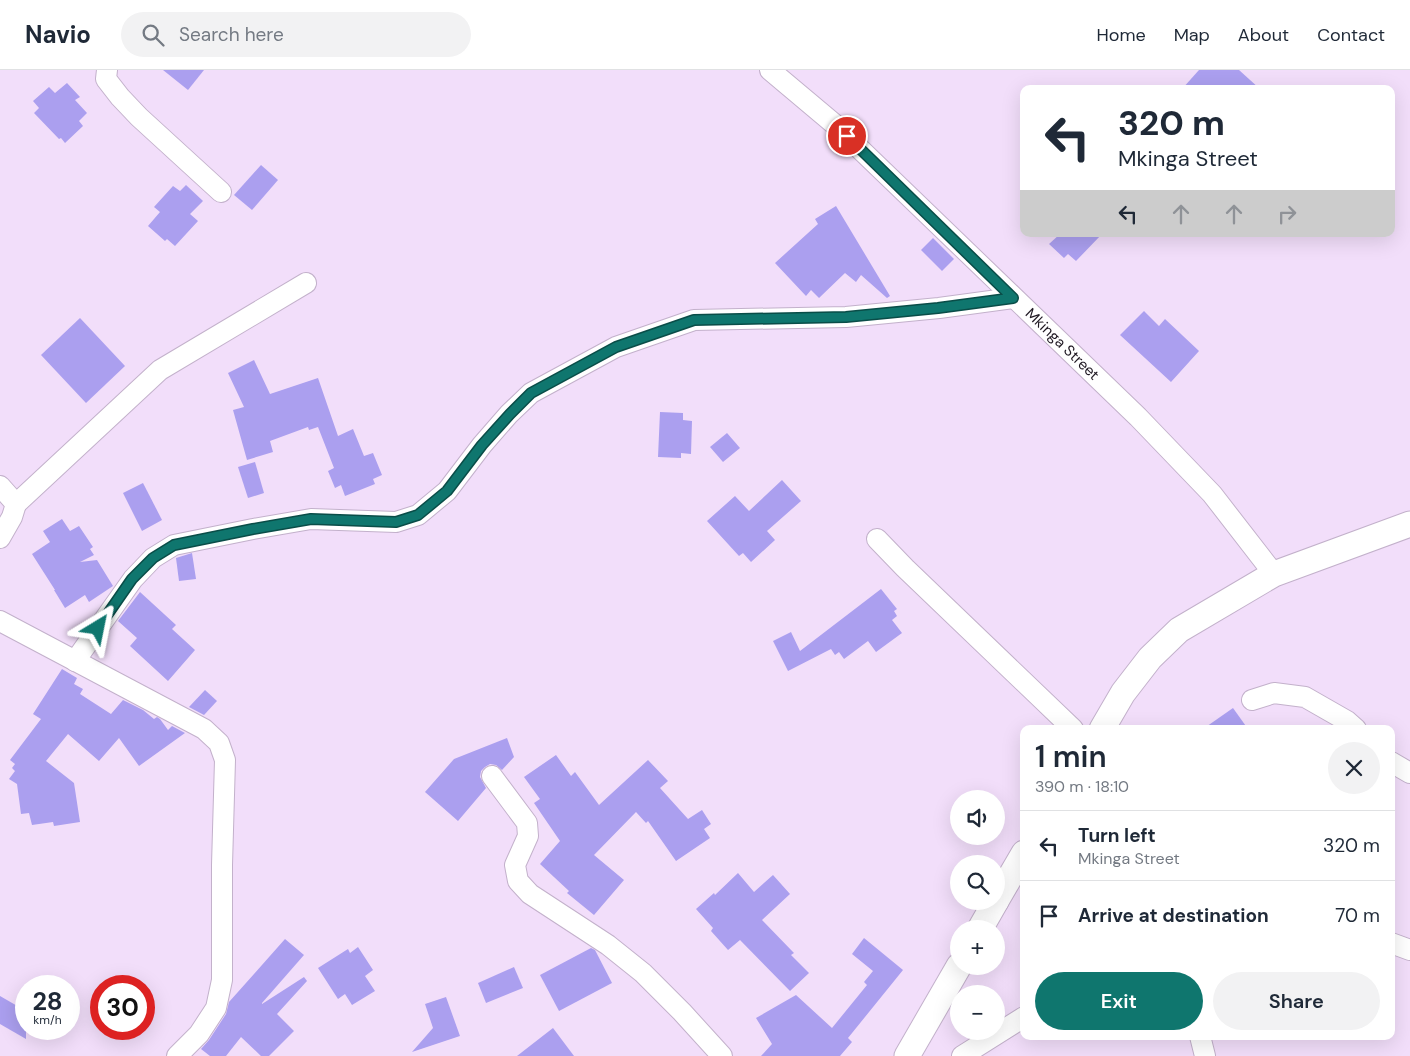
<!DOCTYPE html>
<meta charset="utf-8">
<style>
:root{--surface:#fff;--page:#f2f2f3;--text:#1f2937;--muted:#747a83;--line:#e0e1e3;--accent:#0f766e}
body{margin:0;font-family:"DM Sans",sans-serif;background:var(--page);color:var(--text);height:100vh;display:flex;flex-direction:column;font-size:19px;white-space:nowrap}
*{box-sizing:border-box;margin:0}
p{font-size:16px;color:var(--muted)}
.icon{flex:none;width:28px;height:28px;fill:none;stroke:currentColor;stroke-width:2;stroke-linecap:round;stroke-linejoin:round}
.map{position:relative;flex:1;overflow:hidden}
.details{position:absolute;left:1020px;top:655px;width:375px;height:315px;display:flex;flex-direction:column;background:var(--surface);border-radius:10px;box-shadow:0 5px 20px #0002}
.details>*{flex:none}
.guide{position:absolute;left:1020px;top:15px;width:375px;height:152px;border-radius:10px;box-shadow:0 5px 20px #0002;background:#fff;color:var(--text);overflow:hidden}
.buttons{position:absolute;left:950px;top:720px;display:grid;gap:10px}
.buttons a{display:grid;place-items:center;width:55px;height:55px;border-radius:50%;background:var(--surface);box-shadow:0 5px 20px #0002;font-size:25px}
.speed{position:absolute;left:15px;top:905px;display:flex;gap:10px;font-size:25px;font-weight:700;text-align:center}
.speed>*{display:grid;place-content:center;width:65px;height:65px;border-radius:50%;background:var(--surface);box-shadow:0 5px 20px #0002;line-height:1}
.speed small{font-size:12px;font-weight:400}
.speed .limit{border:8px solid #d22;background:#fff;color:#111}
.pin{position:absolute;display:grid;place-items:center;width:42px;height:42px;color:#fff;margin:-21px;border:2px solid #fff;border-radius:50%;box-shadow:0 1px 5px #0007}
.me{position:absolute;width:55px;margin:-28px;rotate:35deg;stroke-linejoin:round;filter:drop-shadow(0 0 4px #0008)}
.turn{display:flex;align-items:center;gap:18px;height:105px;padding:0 15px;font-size:22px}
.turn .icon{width:65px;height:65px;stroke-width:2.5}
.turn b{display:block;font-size:35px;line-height:42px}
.lanes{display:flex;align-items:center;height:48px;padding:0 15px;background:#0003;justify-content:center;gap:25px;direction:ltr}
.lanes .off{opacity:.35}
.round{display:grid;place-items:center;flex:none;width:52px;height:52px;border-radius:26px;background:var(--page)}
.headline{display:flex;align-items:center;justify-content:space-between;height:85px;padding:0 15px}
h1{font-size:30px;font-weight:600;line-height:38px}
.button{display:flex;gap:10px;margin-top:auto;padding:10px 15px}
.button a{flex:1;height:58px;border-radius:30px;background:var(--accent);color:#fff;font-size:20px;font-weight:600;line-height:58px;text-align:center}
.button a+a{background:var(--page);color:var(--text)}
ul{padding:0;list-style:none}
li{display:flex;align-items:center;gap:15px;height:70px;padding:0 15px;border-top:1px solid var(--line)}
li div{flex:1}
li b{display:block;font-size:19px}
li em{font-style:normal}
header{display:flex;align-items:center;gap:30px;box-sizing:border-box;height:70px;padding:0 25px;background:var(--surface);border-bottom:1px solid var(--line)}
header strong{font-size:24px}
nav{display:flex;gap:28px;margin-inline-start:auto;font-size:18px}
.search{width:350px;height:45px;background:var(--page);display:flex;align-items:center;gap:12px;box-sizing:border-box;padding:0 18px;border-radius:28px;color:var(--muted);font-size:19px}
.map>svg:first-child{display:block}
.building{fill:#ab9fef}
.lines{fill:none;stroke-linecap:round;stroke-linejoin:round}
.minor-casing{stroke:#c3b1cb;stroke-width:22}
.tertiary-casing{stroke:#c3b1cb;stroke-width:27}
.minor{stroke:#fff;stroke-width:20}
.tertiary{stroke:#fff;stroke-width:25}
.route-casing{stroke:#0a4d48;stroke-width:12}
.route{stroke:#0f766e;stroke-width:9}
.labels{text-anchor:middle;stroke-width:4;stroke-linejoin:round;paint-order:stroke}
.street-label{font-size:15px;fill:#1f1822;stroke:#f2defa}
</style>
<header>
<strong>Navio</strong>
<div class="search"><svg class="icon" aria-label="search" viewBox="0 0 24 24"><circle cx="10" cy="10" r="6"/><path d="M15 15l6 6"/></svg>Search here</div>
<nav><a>Home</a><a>Map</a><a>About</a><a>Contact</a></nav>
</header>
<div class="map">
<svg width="1410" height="986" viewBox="0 0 1410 986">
<rect width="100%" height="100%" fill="#f2defa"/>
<!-- building -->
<g class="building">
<polygon points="163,0 204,0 188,20"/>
<polygon points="1199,0 1239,0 1260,19 1182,19"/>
<polygon points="67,13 80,27 75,30 87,43 79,51 83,56 65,73 61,68 59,69 34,43 39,38 33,31 49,17 55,23"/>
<polygon points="261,95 278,110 252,140 234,125"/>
<polygon points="186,115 203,131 190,144 198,151 175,176 167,169 165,171 148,156 160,142 154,137 173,116 180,121"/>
<polygon points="836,136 890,226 887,228 861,205 856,212 845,203 819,228 811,220 806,226 775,193 818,154 815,149"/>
<polygon points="1060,164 1102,164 1076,191 1068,184 1064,188 1049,174"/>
<polygon points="933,168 954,189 942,201 921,180"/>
<polygon points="1144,241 1159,256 1165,249 1199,281 1171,312 1120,265"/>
<polygon points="80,248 125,296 86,333 41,285"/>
<polygon points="254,290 270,324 318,308 338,366 353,359 364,386 373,383 382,405 373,409 375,414 345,426 341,415 335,418 328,401 334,398 318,357 309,360 308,357 270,371 273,382 247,390 233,340 244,337 228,303"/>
<polygon points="660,342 683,343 683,350 692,351 691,384 681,383 681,388 658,387"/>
<polygon points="727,363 740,378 723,392 710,377"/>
<polygon points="255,392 264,423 248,428 238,397"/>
<polygon points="782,410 801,431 767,461 775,470 751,492 743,483 739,486 707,451 735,426 749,441"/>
<polygon points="143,413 162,450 142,461 123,423"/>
<polygon points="62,449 70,461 79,456 93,477 90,479 94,485 80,492 97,490 113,516 89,532 85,525 65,538 54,520 55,520 32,484 50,472 43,461"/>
<polygon points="192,483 196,509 179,511 176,488"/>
<polygon points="881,519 897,539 894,541 897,546 892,550 902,563 876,582 868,571 844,589 839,582 835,585 831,579 788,601 773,571 791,562 800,581"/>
<polygon points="140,522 176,555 172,559 195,580 168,611 130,576 137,568 118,551"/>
<polygon points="62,599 77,608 74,614 83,619 80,624 111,644 123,630 143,640 154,649 157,647 160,649 168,660 172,656 185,663 139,696 119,668 99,691 68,664 46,691 74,713 80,752 54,756 53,752 32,755 29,743 21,744 17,714 9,709 15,701 12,698 15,694 10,690 41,649 33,644"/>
<polygon points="205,620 217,631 204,645 189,637"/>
<polygon points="1233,638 1248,659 1203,659"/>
<polygon points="507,668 514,687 502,700 496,695 490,694 485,697 481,701 480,707 486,718 458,751 425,722 454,689"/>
<polygon points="556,685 571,706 575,702 599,735 648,690 668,711 660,718 688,749 702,740 711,754 704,759 710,768 676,791 648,751 646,753 636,742 594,785 624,810 594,845 567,823 569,821 540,794 560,771 534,733 540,729 524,707"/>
<polygon points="738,803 754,822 773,805 790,824 762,850 794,883 791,885 809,903 790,921 740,870 728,880 711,861 713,858 696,839 714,823 715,825"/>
<polygon points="864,868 903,900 848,968 852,972 840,986 761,986 772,974 756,948 796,925 832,958 867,915 864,912 873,901 852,884"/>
<polygon points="285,869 304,885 262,933 262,934 304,907 307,911 277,944 294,961 269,986 261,986 241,967 226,986 210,986 201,979 209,970 226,944 229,932"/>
<polygon points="358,877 373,900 365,906 375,921 352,935 345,924 338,929 318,898 348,879 350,883"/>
<polygon points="591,878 595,880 612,913 559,941 540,905"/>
<polygon points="514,897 523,918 486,933 478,913"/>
<polygon points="0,926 26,941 26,969 0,954"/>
<polygon points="446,927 460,966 412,982 433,958 425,934"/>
<polygon points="553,958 574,986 517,986"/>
</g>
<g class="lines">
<!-- minor casing -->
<g class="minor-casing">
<g id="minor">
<polyline points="107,0 106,9 120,27 139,47 221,122"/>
<path id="s1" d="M770,0l63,53 305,294 74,77 62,80"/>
<polyline points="0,416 16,434 12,447 0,468"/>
<polyline points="16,434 160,300 306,213"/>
<polyline points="877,469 905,498 1073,659"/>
<polyline points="0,551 204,659 219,673 225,690 222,795 222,910 216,938 199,964 177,986"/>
<polyline points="75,591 133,509 153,488 174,475 253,459 311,449 396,452 418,445 447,421 482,375 509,344 531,323 616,277 694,250 846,247 939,238 1013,228"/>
<polyline points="1252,630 1274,623 1305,627 1347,651 1356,659"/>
<polyline points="1391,692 1410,703"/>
<polyline points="492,706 527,753 528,766 515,795 518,811 530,824 608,875 643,903 682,942 722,986"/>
<polyline points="1391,873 1410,880"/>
<polyline points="1200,966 1205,986"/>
<polyline points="962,986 1024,947"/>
</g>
</g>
<!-- tertiary casing -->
<g class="tertiary-casing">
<g id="tertiary">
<polyline points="1102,659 1123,623 1150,588 1179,560 1274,504 1410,454"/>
<polyline points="996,831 1024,783"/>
<polyline points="980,859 996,831"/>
<polyline points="907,986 959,896"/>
</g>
</g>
<!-- minor -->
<use href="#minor" class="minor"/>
<!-- tertiary -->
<use href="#tertiary" class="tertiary"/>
</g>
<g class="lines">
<!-- route casing -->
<g class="route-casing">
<polyline id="route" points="98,558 132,509 153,488 174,475 253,459 311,449 396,452 418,445 447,421 482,375 510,344 531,323 616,277 694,250 846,247 938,238 1013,228 847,66"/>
</g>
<!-- route -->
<use href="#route" class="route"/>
</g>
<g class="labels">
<!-- street labels -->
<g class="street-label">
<text dy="5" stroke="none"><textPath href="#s1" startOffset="401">Mkinga Street</textPath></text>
</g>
</g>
</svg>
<div class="buttons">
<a><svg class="icon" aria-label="sound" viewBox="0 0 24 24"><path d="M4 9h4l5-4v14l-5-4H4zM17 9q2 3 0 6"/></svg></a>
<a><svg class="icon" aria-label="search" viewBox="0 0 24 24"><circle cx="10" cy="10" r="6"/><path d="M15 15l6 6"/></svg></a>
<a>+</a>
<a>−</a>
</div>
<div class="speed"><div>28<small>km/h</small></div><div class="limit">30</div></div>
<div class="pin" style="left:847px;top:66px;background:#d93025"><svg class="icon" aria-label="arrive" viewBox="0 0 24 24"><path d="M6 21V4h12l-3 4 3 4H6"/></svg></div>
<svg class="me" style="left:98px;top:558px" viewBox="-20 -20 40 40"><path d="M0-17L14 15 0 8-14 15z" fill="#0f766e" stroke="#fff" stroke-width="4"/></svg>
<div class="guide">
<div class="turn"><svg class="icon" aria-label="left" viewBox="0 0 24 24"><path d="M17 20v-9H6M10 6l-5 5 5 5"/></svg><div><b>320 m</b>Mkinga Street</div></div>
<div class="lanes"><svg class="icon" aria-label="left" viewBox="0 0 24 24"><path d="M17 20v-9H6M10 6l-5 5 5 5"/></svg><svg class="icon off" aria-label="ahead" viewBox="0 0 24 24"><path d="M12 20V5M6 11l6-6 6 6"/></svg><svg class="icon off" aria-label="ahead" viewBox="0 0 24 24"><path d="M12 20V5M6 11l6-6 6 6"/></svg><svg class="icon off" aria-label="right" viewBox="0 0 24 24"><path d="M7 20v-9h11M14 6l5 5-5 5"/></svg></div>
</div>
<section class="details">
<div class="headline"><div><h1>1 min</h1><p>390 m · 18:10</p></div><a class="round"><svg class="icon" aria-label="close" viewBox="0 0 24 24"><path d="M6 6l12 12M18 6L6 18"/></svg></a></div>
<ul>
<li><svg class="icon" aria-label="left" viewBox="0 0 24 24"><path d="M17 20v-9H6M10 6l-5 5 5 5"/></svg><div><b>Turn left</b><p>Mkinga Street</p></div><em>320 m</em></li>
<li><svg class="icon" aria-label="arrive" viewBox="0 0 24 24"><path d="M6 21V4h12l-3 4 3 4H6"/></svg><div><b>Arrive at destination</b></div><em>70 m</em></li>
</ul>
<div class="button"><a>Exit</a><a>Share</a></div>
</section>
</div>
